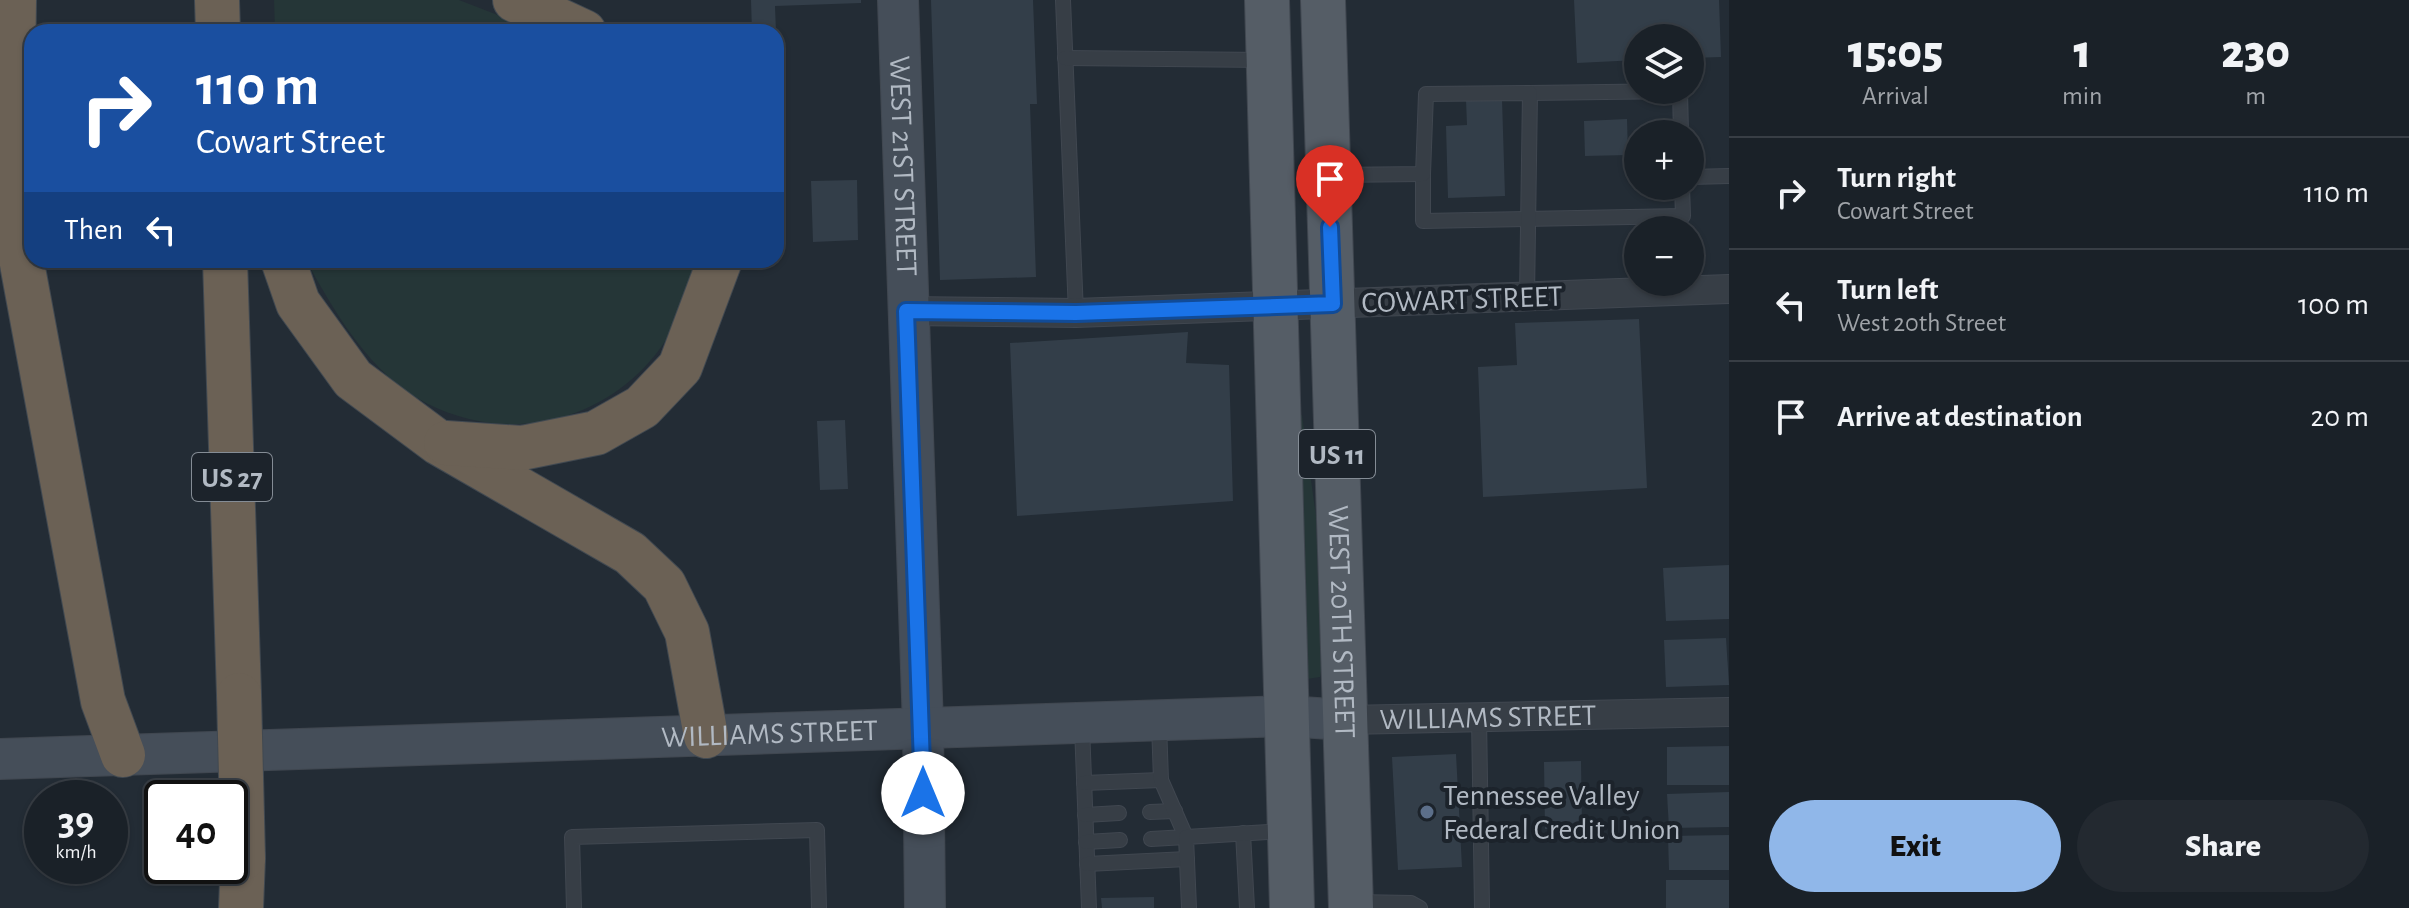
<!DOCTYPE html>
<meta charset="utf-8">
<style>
:root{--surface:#1a2128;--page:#232930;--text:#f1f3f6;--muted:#9fa3a8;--line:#383e45;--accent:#90b7e9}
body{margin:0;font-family:"Alegreya Sans",sans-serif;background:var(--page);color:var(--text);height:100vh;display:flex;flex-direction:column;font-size:30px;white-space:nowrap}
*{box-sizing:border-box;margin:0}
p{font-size:26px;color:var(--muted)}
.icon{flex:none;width:44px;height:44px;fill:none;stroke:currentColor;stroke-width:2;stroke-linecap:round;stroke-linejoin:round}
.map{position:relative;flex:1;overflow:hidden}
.sheet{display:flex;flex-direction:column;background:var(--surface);width:680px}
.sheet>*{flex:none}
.top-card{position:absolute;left:24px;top:24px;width:760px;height:244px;border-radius:24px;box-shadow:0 2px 6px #0004,0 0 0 2px var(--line);background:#1a4fa0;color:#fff;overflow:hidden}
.controls{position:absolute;left:1624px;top:24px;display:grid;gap:16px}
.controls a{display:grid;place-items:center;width:80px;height:80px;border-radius:50%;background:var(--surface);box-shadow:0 2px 6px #0004,0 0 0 2px var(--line);font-size:40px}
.speed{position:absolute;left:24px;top:780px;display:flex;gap:16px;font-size:40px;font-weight:700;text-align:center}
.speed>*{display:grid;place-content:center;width:104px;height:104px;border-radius:50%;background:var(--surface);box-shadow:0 2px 6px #0004,0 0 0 2px var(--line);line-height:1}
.speed small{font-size:20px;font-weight:400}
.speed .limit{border:4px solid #111;border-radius:12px;background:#fff;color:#111}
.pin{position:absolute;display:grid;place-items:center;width:68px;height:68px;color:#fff;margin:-82px -34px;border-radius:50% 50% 50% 0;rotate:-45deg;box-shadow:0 0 8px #0007}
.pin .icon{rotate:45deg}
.me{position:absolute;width:88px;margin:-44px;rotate:0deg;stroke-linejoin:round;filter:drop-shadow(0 0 6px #0008)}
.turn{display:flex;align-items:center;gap:28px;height:168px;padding:0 40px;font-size:36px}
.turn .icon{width:104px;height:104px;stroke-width:2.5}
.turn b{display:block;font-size:56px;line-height:68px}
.then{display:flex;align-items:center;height:76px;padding:0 40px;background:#0003;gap:16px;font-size:30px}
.eta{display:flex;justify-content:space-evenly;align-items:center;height:136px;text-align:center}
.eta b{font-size:48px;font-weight:800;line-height:56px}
.button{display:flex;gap:16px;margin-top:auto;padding:16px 40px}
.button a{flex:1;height:92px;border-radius:48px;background:var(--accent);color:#111;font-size:32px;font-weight:800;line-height:92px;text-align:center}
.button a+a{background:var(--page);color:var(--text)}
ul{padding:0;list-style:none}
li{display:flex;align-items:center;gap:24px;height:112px;padding:0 40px;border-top:2px solid var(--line)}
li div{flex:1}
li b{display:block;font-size:30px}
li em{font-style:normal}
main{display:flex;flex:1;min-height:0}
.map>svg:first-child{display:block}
.green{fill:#253637}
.building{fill:#333e49}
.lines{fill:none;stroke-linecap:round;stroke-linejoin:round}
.lane-casing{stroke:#404750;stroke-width:16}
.street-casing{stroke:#404750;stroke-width:30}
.secondary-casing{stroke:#404750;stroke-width:42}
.primary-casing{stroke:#404750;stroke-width:46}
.highway-casing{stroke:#414951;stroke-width:46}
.lane{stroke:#373e46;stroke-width:14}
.street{stroke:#373e46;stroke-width:28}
.secondary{stroke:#454e59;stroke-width:40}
.primary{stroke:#555d66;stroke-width:44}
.highway{stroke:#6b6155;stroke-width:44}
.highway-bridge-casing{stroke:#414951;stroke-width:46;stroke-linecap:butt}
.highway-bridge{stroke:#6b6155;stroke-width:44}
.route-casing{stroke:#114b97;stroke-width:20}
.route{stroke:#1a73e8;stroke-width:14}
.service-dot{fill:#5c6f8a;stroke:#1c232b;stroke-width:3}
.labels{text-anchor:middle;stroke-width:8;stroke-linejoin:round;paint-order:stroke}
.shield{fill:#1c232b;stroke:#848c95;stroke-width:2}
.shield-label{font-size:28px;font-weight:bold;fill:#b1b9c3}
.street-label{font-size:30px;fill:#b1b9c3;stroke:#1c232b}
.poi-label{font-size:30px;fill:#b1b9c3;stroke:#1c232b;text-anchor:start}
</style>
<main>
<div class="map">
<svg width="1729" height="908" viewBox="0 0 1729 908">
<rect width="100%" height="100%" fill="#232c35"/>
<!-- green -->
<g class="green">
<polygon points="274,0 459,0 542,32 275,32"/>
<path d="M306,260h389c-17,129 -151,203 -269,143 -55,-28 -92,-91 -120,-143z"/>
<polygon points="1294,415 1302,415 1316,516 1321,671 1320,677 1307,679"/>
</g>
<!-- building -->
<g class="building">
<polygon points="751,0 861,0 861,3 775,6 776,32 752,32"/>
<polygon points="931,0 1033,0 1037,104 1030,104 1036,277 940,280"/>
<polygon points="1574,0 1719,0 1721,57 1690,58 1690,38 1638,38 1638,60 1577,63"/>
<polygon points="1502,99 1505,196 1448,198 1446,126 1467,125 1466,100"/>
<polygon points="1627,119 1628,155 1585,156 1584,121"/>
<polygon points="857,180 858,240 813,242 811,181"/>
<polygon points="1639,319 1647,488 1483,497 1478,367 1517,365 1515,323"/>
<polygon points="1188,332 1186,363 1229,365 1233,501 1017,516 1010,343"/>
<polygon points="845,420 848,489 820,490 817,421"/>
<polygon points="1729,565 1729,619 1666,621 1663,568"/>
<polygon points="1726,638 1729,685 1666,687 1664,640"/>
<polygon points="1729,746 1729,785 1667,785 1667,747"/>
<polygon points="1456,754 1462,867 1398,870 1392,757"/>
<polygon points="1581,761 1582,828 1545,829 1544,762"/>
<polygon points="1729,792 1729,827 1669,828 1667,794"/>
<polygon points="1729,835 1729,870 1669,870 1668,836"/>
<rect x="1666" y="880" width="63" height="28"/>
<polygon points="1154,897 1154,908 1102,908 1101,898"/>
</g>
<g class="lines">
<!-- lane casing -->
<g class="lane-casing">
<g id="lane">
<polyline points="1063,0 1076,313"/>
<polyline points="1065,58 1265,60"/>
<polyline points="1530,93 1680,91 1681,134"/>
<polyline points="1423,174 1423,221 1683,216 1682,186"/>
<polyline points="1333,175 1423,174 1426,94 1530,93 1527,296"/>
<polyline points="1690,177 1729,176"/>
<polyline points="1479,717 1482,908"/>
<polyline points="1082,727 1089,908"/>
<polyline points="1084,783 1161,780"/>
<polyline points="1150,812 1175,811"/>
<polyline points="1085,815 1119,813"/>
<polyline points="1243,833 1247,908"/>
<polyline points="1151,839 1186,837 1161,780 1159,724"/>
<polyline points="1086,842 1120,840"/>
<polyline points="1087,864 1187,859"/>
<polyline points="1356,902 1411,903 1420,908"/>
<polyline points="574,908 572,837 817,830 819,908"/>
<polyline points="1189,908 1186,837 1285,831"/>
</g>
</g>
<!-- street casing -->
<g class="street-casing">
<g id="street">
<polyline points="906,311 1076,313 1729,289"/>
<path id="s1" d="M1346,720l383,-8"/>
</g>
</g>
<!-- secondary casing -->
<g class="secondary-casing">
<g id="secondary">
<path id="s2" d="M898,0l25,726 2,182"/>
<path id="s3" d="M0,759l1286,-43 60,4"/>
</g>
</g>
<!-- primary casing -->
<g class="primary-casing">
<g id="primary">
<polyline points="1267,0 1292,908"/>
<path id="s4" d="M1323,0l28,908"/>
</g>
</g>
<!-- highway casing -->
<g class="highway-casing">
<g id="highway">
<polyline points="14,0 11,204 103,701 123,755"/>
<polyline points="217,0 218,32"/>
<polyline points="515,0 584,32"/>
<polyline points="225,260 239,695"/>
<polyline points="283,260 298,303 353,379 439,443 630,553 664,585 687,632 706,736"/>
<polyline points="446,443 522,448 596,433 642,407 680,367 720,260"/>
<polyline points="241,908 243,858"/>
</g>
</g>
<!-- lane -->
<use href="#lane" class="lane"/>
<!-- street -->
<use href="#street" class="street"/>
<!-- secondary -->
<use href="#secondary" class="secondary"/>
<!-- primary -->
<use href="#primary" class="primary"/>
<!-- highway -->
<use href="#highway" class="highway"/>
<!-- highway-bridge casing -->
<g class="highway-bridge-casing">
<polyline id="highway-bridge" points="239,695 243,858"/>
</g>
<!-- highway-bridge -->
<use href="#highway-bridge" class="highway-bridge"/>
</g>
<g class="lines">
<!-- route casing -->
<g class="route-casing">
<polyline id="route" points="923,793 906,311 1076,313 1333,304 1330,227"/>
</g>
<!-- route -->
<use href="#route" class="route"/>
</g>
<!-- markers -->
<circle class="service-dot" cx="1427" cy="812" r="8"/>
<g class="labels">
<!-- shield labels -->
<g class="shield">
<rect x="1299" y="430" width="76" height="48" rx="6"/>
<rect x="192" y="453" width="80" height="48" rx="6"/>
</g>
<g class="shield-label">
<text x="1337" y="464">US 11</text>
<text x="232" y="487">US 27</text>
</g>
<!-- street labels -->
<g class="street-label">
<text dy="10" stroke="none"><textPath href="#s2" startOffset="166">WEST 21ST STREET</textPath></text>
<text transform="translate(1462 299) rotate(-2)" y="10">COWART STREET</text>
<text dy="10" stroke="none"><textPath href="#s4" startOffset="622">WEST 20TH STREET</textPath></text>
<text dy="10" stroke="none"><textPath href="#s1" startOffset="142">WILLIAMS STREET</textPath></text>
<text dy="10" stroke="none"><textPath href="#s3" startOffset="770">WILLIAMS STREET</textPath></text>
</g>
<!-- poi labels -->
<g class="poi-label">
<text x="1443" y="805">Tennessee Valley<tspan x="1443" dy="34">Federal Credit Union</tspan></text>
</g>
</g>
</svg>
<div class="controls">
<a><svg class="icon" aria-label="layers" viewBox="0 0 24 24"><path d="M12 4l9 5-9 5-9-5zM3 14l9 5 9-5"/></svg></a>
<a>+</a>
<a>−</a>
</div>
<div class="speed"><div>39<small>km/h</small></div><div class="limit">40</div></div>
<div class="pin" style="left:1330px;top:227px;background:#d93025"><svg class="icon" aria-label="arrive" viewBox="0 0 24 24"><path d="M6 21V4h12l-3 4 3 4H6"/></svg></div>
<svg class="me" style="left:923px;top:793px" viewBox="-20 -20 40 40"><circle r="19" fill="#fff"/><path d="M0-13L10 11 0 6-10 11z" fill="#1a73e8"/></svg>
<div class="top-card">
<div class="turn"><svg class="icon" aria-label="right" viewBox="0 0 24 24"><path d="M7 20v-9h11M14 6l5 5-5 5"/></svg><div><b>110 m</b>Cowart Street</div></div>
<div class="then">Then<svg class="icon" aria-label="left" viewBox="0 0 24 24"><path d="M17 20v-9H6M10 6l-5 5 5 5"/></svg></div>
</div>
</div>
<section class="sheet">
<div class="eta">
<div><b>15:05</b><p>Arrival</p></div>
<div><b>1</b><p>min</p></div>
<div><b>230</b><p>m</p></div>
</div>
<ul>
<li><svg class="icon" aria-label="right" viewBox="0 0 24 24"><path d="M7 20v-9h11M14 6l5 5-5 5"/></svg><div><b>Turn right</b><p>Cowart Street</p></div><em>110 m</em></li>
<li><svg class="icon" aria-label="left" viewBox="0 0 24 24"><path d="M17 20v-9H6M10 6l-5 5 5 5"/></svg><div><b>Turn left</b><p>West 20th Street</p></div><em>100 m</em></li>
<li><svg class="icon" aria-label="arrive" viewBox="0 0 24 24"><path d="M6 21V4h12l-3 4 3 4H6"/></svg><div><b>Arrive at destination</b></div><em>20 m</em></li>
</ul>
<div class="button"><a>Exit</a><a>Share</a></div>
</section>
</main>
